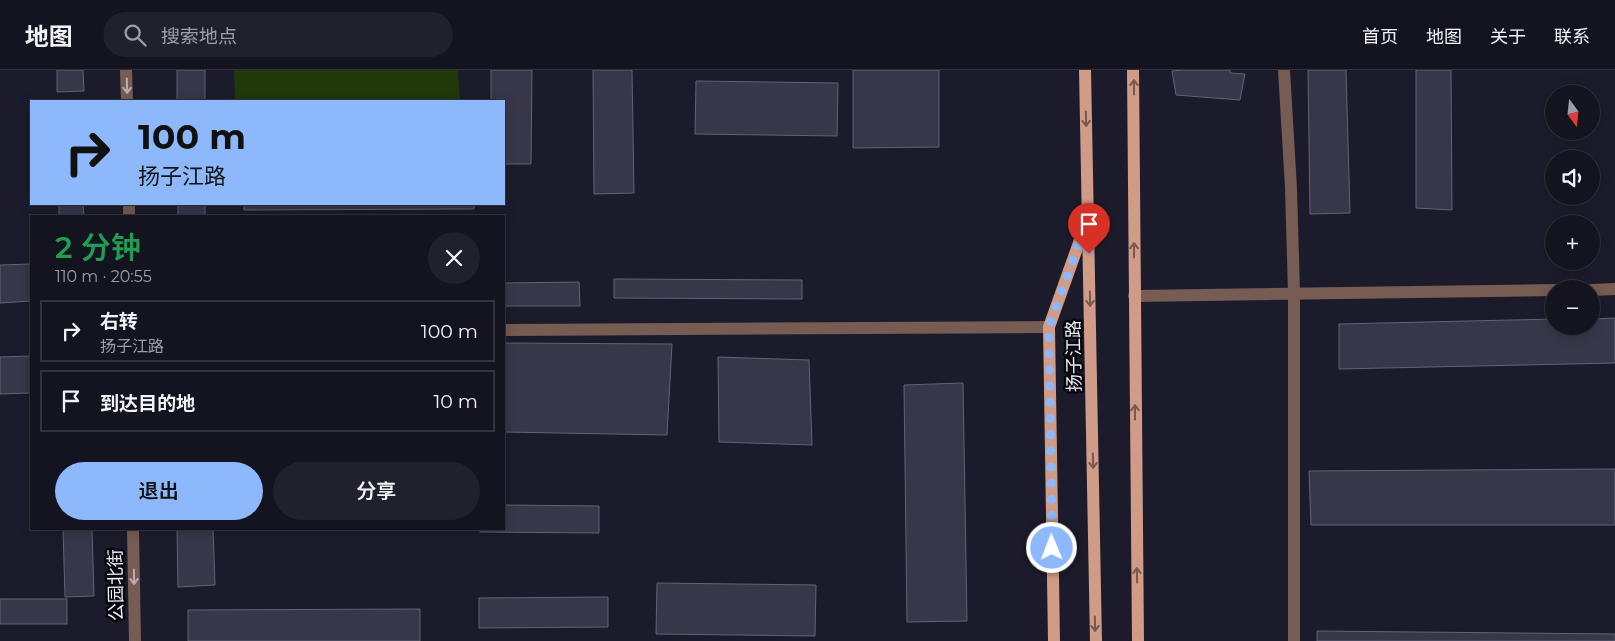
<!DOCTYPE html>
<html lang="zh">
<meta charset="utf-8">
<style>
:root{--surface:#141420;--page:#21212d;--text:#f1f3f6;--muted:#9d9ea5;--line:#33333e;--accent:#8db9fc}
body{margin:0;font-family:Montserrat,"Noto Sans SC",sans-serif;background:var(--page);color:var(--text);height:100vh;display:flex;flex-direction:column;font-size:19px;white-space:nowrap}
*{box-sizing:border-box;margin:0}
p{font-size:16px;color:var(--muted)}
.icon{flex:none;width:28px;height:28px;fill:none;stroke:currentColor;stroke-width:2;stroke-linecap:round;stroke-linejoin:round}
.map{position:relative;flex:1;overflow:hidden}
.details{position:absolute;left:30px;top:145px;width:475px;height:315px;display:flex;flex-direction:column;background:var(--surface);border-radius:0px;box-shadow:0 2px 12px #0003,0 0 0 1px var(--line)}
.details>*{flex:none}
.hud{position:absolute;left:30px;top:30px;width:475px;height:105px;border-radius:0px;box-shadow:0 2px 12px #0003,0 0 0 1px var(--line);background:#8db9fc;color:#111;overflow:hidden}
.needle{width:32px;rotate:165deg}
.tools{position:absolute;left:1545px;top:15px;display:grid;gap:10px}
.tools a{display:grid;place-items:center;width:55px;height:55px;border-radius:50%;background:var(--surface);box-shadow:0 2px 12px #0003,0 0 0 1px var(--line);font-size:25px}
.pin{position:absolute;display:grid;place-items:center;width:42px;height:42px;color:#fff;margin:-51px -21px;border-radius:50% 50% 50% 0;rotate:-45deg;box-shadow:0 0 5px #0007}
.pin .icon{rotate:45deg}
.me{position:absolute;width:55px;margin:-28px;rotate:359deg;stroke-linejoin:round;filter:drop-shadow(0 0 4px #0008)}
.turn{display:flex;align-items:center;gap:18px;height:105px;padding:0 25px;font-size:22px}
.turn .icon{width:65px;height:65px;stroke-width:2.5}
.turn b{display:block;font-size:35px;line-height:42px}
.round{display:grid;place-items:center;flex:none;width:52px;height:52px;border-radius:26px;background:var(--page)}
.summary{display:flex;align-items:center;justify-content:space-between;height:85px;padding:0 25px}
h1{font-size:30px;font-weight:600;line-height:38px;color:#1e9e55}
.primary-button{display:flex;gap:10px;margin-top:auto;padding:10px 25px}
.primary-button a{flex:1;height:58px;border-radius:30px;background:var(--accent);color:#111;font-size:20px;font-weight:600;line-height:58px;text-align:center}
.primary-button a+a{background:var(--page);color:var(--text)}
ul{padding:0;list-style:none}
li{display:flex;align-items:center;gap:15px;height:62px;margin:0 10px 8px;padding:0 15px;border:2px solid var(--line);border-radius:0px}
li div{flex:1}
li b{display:block;font-size:19px}
li em{font-style:normal}
header{display:flex;align-items:center;gap:30px;box-sizing:border-box;height:70px;padding:0 25px;background:var(--surface);border-bottom:1px solid var(--line)}
header strong{font-size:24px}
nav{display:flex;gap:28px;margin-inline-start:auto;font-size:18px}
.search{width:350px;height:45px;background:var(--page);display:flex;align-items:center;gap:12px;box-sizing:border-box;padding:0 18px;border-radius:28px;color:var(--muted);font-size:19px}
.map>svg:first-child{display:block}
.green{fill:#21380a}
.building{fill:#373749;stroke:#636377}
.lines{fill:none;stroke-linecap:round;stroke-linejoin:round}
.minor{stroke:#765c52;stroke-width:12}
.primary{stroke:#d09c87;stroke-width:12}
.oneway{stroke:#b9adaf}
.oneway2{stroke:#765950}
.route{stroke:#8db9fc;stroke-width:9;stroke-dasharray:0 16.2}
.labels{text-anchor:middle;stroke-width:5;stroke-linejoin:round;paint-order:stroke}
.street-label{font-size:18px;fill:#efeffb;stroke:#07070d}
</style>
<header>
<strong>地图</strong>
<div class="search"><svg class="icon" aria-label="search" viewBox="0 0 24 24"><circle cx="10" cy="10" r="6"/><path d="M15 15l6 6"/></svg>搜索地点</div>
<nav><a>首页</a><a>地图</a><a>关于</a><a>联系</a></nav>
</header>
<div class="map">
<svg width="1615" height="571" viewBox="0 0 1615 571">
<rect width="100%" height="100%" fill="#1b1b2b"/>
<!-- green -->
<polygon class="green" points="234,0 458,0 460,31 235,31"/>
<!-- building -->
<g class="building">
<polygon points="57,0 83,0 84,21 57,22"/>
<rect x="177" y="0" width="28" height="31"/>
<polygon points="491,0 532,0 531,94 504,94 504,31 491,31"/>
<polygon points="593,0 632,0 634,123 594,124"/>
<polygon points="853,0 939,0 939,77 853,78"/>
<polygon points="1182,0 1230,0 1230,3 1245,4 1240,30 1176,25 1172,1"/>
<polygon points="1308,0 1346,0 1350,143 1310,144"/>
<polygon points="1416,0 1451,0 1452,140 1416,138"/>
<polygon points="696,11 838,13 837,66 695,64"/>
<polygon points="59,134 83,134 84,146 59,146"/>
<rect x="178" y="134" width="27" height="12"/>
<polygon points="244,134 474,134 474,139 244,140"/>
<polygon points="31,194 31,231 0,233 0,195"/>
<polygon points="614,209 802,210 802,229 614,228"/>
<polygon points="579,212 580,236 504,236 504,213"/>
<polygon points="1615,248 1615,293 1339,299 1339,254 1554,249 1554,256 1591,256 1591,249"/>
<polygon points="504,273 672,274 667,365 504,362"/>
<polygon points="31,286 31,323 0,324 0,287"/>
<polygon points="718,287 809,290 812,375 719,372"/>
<polygon points="963,313 967,551 907,552 904,315"/>
<polygon points="1615,399 1615,455 1311,455 1309,401"/>
<polygon points="504,435 599,436 599,463 480,462 480,459 504,459"/>
<polygon points="63,459 92,459 94,526 65,527"/>
<polygon points="177,459 213,459 215,515 178,517"/>
<polygon points="657,513 816,515 815,566 656,564"/>
<polygon points="608,527 608,557 479,558 479,528"/>
<rect x="0" y="529" width="67" height="25"/>
<polygon points="420,539 420,571 188,571 188,540"/>
<polygon points="1317,561 1615,564 1615,571 1317,571"/>
</g>
<g class="lines">
<!-- minor -->
<g class="minor">
<polyline points="126,0 127,31"/>
<polyline points="1284,0 1291,118 1294,223 1294,571"/>
<polyline points="129,134 129,146"/>
<polyline points="1591,220 1615,219"/>
<polyline points="1134,226 1554,220"/>
<polyline points="504,260 1049,257"/>
<polyline points="133,459 135,571"/>
</g>
<!-- primary -->
<g class="primary">
<polyline points="1085,0 1096,571"/>
<polyline points="1133,0 1138,571"/>
<polyline points="1054,571 1049,257 1086,153"/>
</g>
</g>
<!-- one-way arrows -->
<defs><path id="oneway-shaft" d="M-6 0H5M1.5-3L5.5 0L1.5 3" fill="none" stroke-width="1.6" stroke-linecap="round" stroke-linejoin="round" transform="scale(1.25)"/></defs>
<g class="oneway">
<use href="#oneway-shaft" transform="translate(127 16) rotate(89)"/>
<use href="#oneway-shaft" transform="translate(134 507) rotate(89)"/>
</g>
<g class="oneway2">
<use href="#oneway-shaft" transform="translate(1134 17) rotate(-90)"/>
<use href="#oneway-shaft" transform="translate(1086 49) rotate(89)"/>
<use href="#oneway-shaft" transform="translate(1134 180) rotate(-90)"/>
<use href="#oneway-shaft" transform="translate(1090 229) rotate(89)"/>
<use href="#oneway-shaft" transform="translate(1135 342) rotate(-90)"/>
<use href="#oneway-shaft" transform="translate(1093 391) rotate(89)"/>
<use href="#oneway-shaft" transform="translate(1137 505) rotate(-91)"/>
<use href="#oneway-shaft" transform="translate(1095 554) rotate(89)"/>
</g>
<g class="lines">
<!-- route -->
<polyline class="route" points="1052,478 1049,257 1089,146 1089,184"/>
</g>
<g class="labels">
<!-- street labels -->
<g class="street-label">
<text transform="translate(1074 286) rotate(-91)" y="6">扬子江路</text>
<text transform="translate(116 515) rotate(-91)" y="6">公园北街</text>
</g>
</g>
</svg>
<div class="tools">
<a><svg class="needle" viewBox="-14 -14 28 28"><path d="M0-13l5 13h-10z" fill="#e53935"/><path d="M0 13l5-13h-10z" fill="#9d9ea5"/></svg></a>
<a><svg class="icon" aria-label="sound" viewBox="0 0 24 24"><path d="M4 9h4l5-4v14l-5-4H4zM17 9q2 3 0 6"/></svg></a>
<a>+</a>
<a>−</a>
</div>
<div class="pin" style="left:1089px;top:184px;background:#d93025"><svg class="icon" aria-label="arrive" viewBox="0 0 24 24"><path d="M6 21V4h12l-3 4 3 4H6"/></svg></div>
<svg class="me" style="left:1052px;top:478px" viewBox="-20 -20 40 40"><circle r="17" fill="#8db9fc" stroke="#fff" stroke-width="3"/><path d="M0-11L8 9 0 5-8 9z" fill="#fff"/></svg>
<div class="hud">
<div class="turn"><svg class="icon" aria-label="right" viewBox="0 0 24 24"><path d="M7 20v-9h11M14 6l5 5-5 5"/></svg><div><b>100 m</b>扬子江路</div></div>
</div>
<section class="details">
<div class="summary"><div><h1>2 分钟</h1><p>110 m · 20:55</p></div><a class="round"><svg class="icon" aria-label="close" viewBox="0 0 24 24"><path d="M6 6l12 12M18 6L6 18"/></svg></a></div>
<ul>
<li><svg class="icon" aria-label="right" viewBox="0 0 24 24"><path d="M7 20v-9h11M14 6l5 5-5 5"/></svg><div><b>右转</b><p>扬子江路</p></div><em>100 m</em></li>
<li><svg class="icon" aria-label="arrive" viewBox="0 0 24 24"><path d="M6 21V4h12l-3 4 3 4H6"/></svg><div><b>到达目的地</b></div><em>10 m</em></li>
</ul>
<div class="primary-button"><a>退出</a><a>分享</a></div>
</section>
</div>
